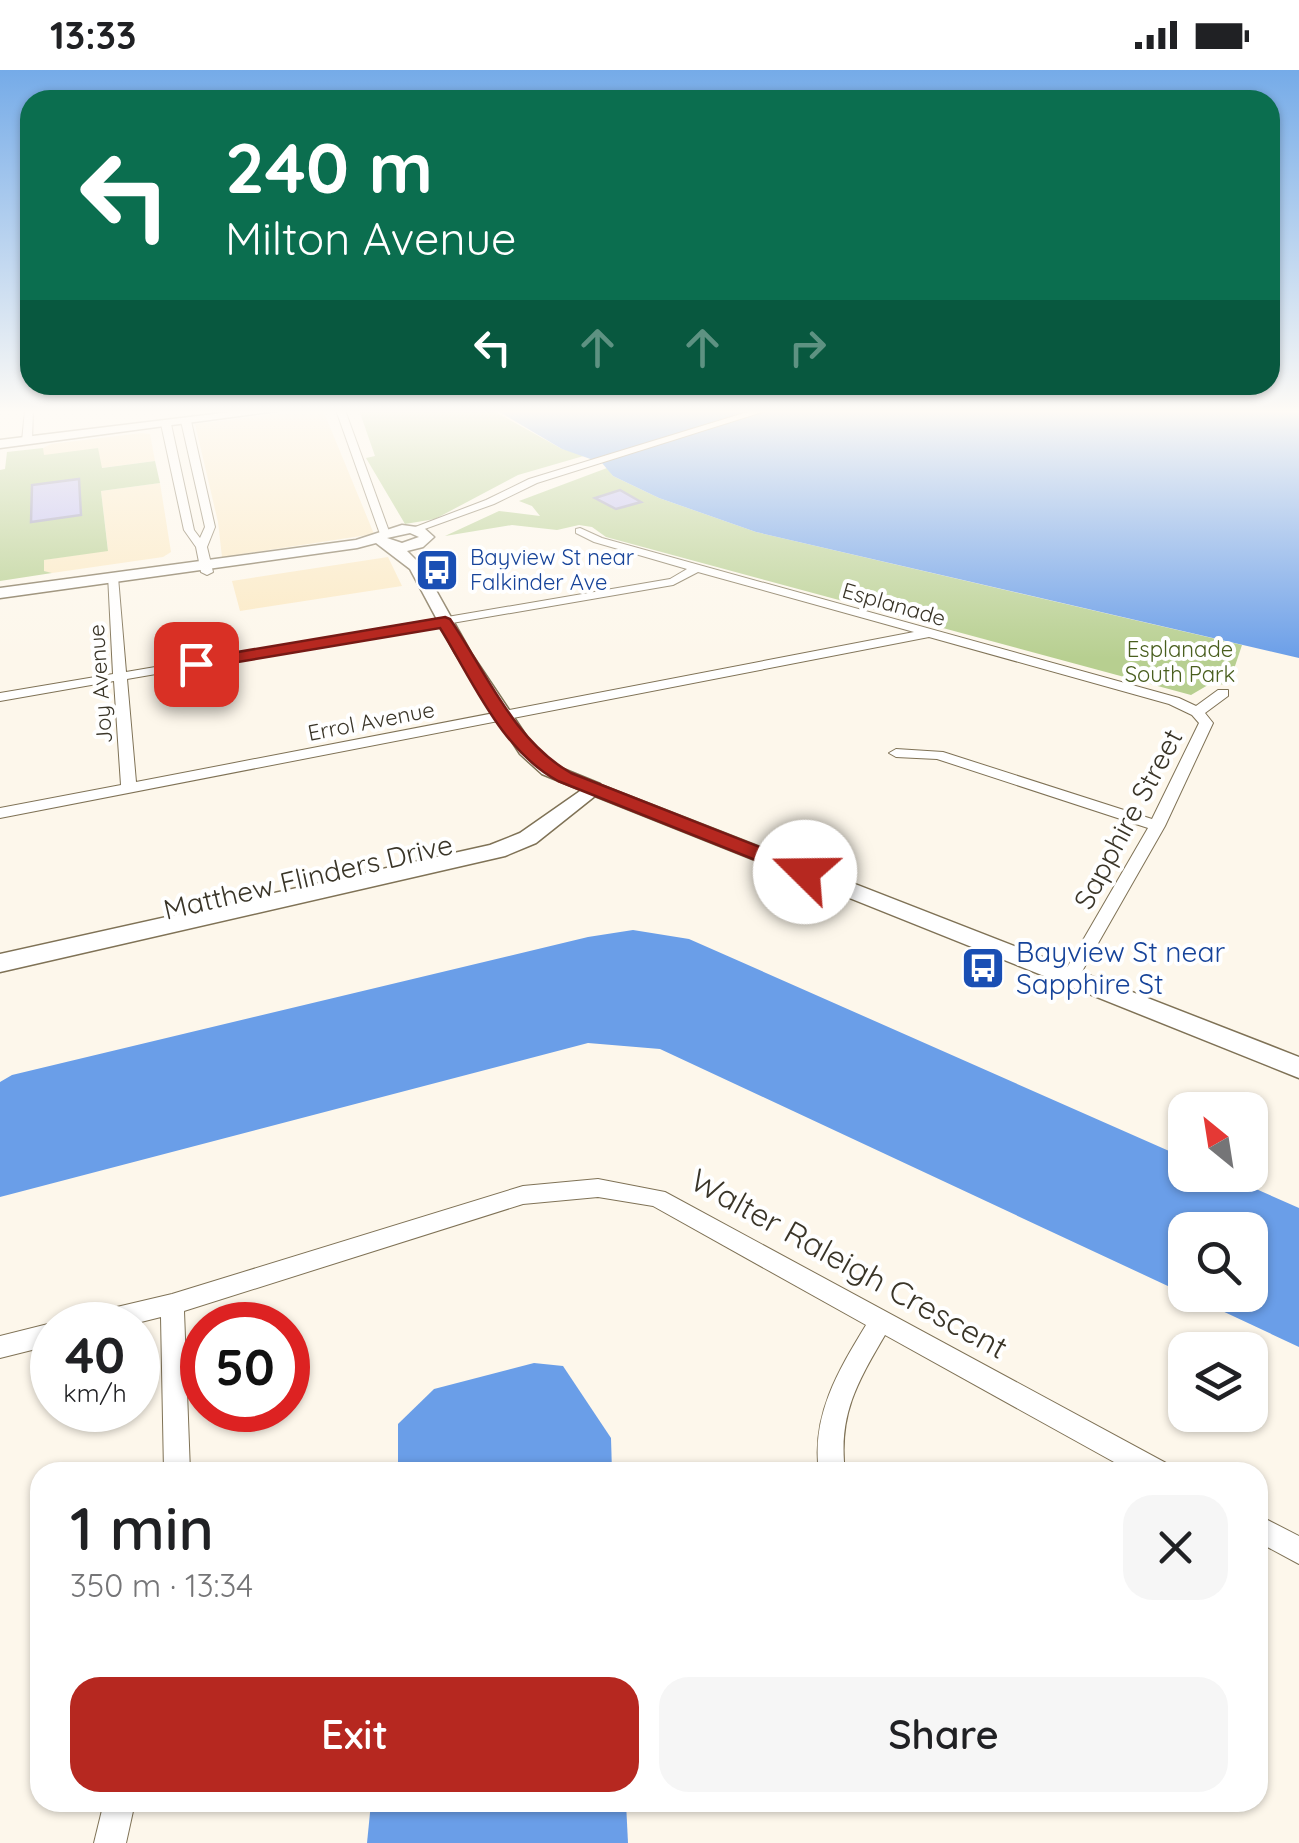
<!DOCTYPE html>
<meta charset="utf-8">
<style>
:root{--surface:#fff;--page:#f6f6f6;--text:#202124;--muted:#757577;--accent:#b62820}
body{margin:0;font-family:Quicksand,sans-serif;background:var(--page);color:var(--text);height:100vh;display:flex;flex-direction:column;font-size:38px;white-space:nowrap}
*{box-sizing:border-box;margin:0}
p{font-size:32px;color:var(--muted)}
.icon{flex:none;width:55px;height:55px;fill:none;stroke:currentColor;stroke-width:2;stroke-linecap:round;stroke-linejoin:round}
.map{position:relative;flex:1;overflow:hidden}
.panel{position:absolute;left:30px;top:1392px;width:1238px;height:350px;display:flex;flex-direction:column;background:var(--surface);border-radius:30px;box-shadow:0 2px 8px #0004}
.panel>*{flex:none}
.guide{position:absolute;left:20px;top:20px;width:1260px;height:305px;border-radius:30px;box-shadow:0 2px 8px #0004;background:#0b6e4f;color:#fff;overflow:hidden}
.needle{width:65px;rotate:330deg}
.tools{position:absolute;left:1168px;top:1022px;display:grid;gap:20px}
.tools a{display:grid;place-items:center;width:100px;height:100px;border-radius:20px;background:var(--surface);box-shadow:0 2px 8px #0004;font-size:50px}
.speed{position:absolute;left:30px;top:1232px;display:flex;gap:20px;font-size:50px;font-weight:700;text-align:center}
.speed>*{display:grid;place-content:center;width:130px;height:130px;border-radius:50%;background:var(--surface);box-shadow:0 2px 8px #0004;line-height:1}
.speed small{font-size:25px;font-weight:400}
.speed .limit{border:15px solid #d22;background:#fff;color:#111}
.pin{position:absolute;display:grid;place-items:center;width:85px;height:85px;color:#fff;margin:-42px;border-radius:20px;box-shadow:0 5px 15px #0006}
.me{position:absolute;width:110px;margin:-55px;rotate:292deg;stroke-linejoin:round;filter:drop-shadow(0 0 8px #0008)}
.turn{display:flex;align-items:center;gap:35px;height:210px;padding:0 40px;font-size:45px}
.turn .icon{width:130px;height:130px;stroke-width:2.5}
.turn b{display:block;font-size:70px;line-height:85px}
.lanes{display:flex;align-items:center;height:95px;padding:0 40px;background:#0003;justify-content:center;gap:50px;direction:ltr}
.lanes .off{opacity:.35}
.round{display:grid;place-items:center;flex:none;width:105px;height:105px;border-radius:30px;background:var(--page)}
.headline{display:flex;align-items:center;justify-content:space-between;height:170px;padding:0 40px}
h1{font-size:60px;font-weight:600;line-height:75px}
.cta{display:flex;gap:20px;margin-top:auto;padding:20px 40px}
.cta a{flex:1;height:115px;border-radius:30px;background:var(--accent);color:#fff;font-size:40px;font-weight:600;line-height:115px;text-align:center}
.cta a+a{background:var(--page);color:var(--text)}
.status{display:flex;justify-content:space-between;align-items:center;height:70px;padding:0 50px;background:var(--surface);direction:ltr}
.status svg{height:28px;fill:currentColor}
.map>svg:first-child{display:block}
.built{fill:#fbe9c3}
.green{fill:#b7cf90}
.water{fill:#6a9ee8}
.building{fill:#bfbdf2;stroke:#9d9cba;stroke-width:2.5}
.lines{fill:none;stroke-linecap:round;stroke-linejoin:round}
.minor-casing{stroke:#7f7256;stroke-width:2}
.tertiary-casing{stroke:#7f7256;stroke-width:3}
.secondary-casing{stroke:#7f7256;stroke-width:3}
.minor{fill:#fff;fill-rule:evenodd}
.tertiary{fill:#fff;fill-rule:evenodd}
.secondary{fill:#fff;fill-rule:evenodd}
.route{fill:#b62820;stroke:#761a15;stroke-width:2.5}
.labels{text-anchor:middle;stroke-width:8;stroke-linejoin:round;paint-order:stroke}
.far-transit-label{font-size:22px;fill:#164399;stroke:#fff;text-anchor:start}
.far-street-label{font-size:22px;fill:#3a3528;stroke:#fff}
.far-park-label{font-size:22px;fill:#495e1e;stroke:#fff}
.street-label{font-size:28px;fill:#3a3528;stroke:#fff}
.transit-label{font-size:28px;fill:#164399;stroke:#fff;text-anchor:start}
.near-street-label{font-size:32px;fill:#3a3528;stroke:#fff}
</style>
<div class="status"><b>13:33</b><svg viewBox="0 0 49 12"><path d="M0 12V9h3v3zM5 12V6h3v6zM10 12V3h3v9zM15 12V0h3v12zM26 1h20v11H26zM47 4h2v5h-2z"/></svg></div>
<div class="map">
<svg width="1299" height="1773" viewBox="0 0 1299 1773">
<rect width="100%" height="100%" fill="#fdf7eb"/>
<!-- built -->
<g class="built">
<polygon points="308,340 323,340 374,464 222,487 218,452 195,354"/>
<polygon points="142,363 150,364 155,391 101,398 43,385 43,378 51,374"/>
<polygon points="160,413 171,482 163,487 52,503 43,501 43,490 108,480 101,421"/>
<polygon points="388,487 402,516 240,541 232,511"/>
</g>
<!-- green -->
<g class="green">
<polygon points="359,340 492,340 562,379 587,385 518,405 435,449 405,454 366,388 375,386"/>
<polygon points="43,378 44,385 98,378 102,398 155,391 160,413 101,421 108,481 44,490 44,501 52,503 0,511 0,400 5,399 7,382"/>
<polygon points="607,398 613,406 659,428 756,462 1242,575 1229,614 1208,615 1191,625 606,467 592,457 579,455 557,460 512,455 445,466 499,441 540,446 532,436 519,431"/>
</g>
<!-- water -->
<g class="water">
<polygon points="496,340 1299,340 1299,588 756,462 659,428 613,406 602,393 562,379"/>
<polygon points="633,860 689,869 1185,1088 1185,1105 1224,1105 1299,1138 1299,1277 1188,1225 1250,1225 1250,1160 1185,1160 1185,1224 660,979 588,973 0,1127 0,1012 12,1005 588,867"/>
<polygon points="534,1293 563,1296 611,1368 612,1402 398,1402 398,1354 434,1319"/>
<polygon points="371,1733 626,1733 628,1773 367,1773"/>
</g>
<!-- building -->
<g class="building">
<polygon points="79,409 81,445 31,452 32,415"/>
<polygon points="620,420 641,432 616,439 595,428"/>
</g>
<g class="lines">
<!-- minor casing -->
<g class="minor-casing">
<g id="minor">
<polygon points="25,340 33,340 32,371 27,374 22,371"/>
<polygon points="336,340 345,340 390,464 389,466 380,464"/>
<polygon points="754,340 769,340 537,413 494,434 419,461 410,459 486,430 529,409"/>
<polygon points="186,348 191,351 215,457 207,477 213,502 207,505 201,502 196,477 184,460 161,354 166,351 171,354 194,460 200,468 205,457 181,351"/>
<path d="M580,458l22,10 577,160 17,8 22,-16h10v6l-23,17 8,10 -48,103 -89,156 -6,2 -9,-6 87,-150 -211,-69 -41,-2 -7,-4 7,-4 47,3 209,67 47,-96 -7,-8 -23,-11 -240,-67 -929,181v-10l121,-23 -7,-104 -114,20v-8l113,-19 -5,-99 10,2 8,95 544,-93 17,-10 -93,-27 -18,-9v-4zM698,502l216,60 -778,150 -9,-103 546,-94z"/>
<path d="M598,1109l67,13 501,271 4,9h-38l-247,-137c-28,48 -47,80 -40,137h-26c-8,-56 19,-101 47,-147l-213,-119 -55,-9 -75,7 -339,107 6,161h-26l-3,-155 -32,8h-54l4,-8 8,-3 85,-20 351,-108z"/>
<polygon points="52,1253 57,1255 52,1255 52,1275 0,1288 0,1266"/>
<polygon points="1258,1445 1299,1466 1299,1494 1258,1472"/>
<polygon points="104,1732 135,1732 126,1773 94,1773"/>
</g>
</g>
<!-- tertiary casing -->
<g class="tertiary-casing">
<g id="tertiary">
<polygon points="247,340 284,340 0,378 0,370"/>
<path d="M402,455l22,3 10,9 -11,10 -16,4 16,16 48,86 62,93 23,20 44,18v8h-14l-44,-18 -22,-20 -65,-101 -45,-84 -34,-26 -19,5 -357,50v-10l356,-48zM410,463l9,4 -17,6 -15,-5z"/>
</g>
</g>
<!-- secondary casing -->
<g class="secondary-casing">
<polygon id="secondary" points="593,712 1299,987 1299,1008 595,726 536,773 505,786 0,902 0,884 490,775 520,763"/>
</g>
<!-- minor -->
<use href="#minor" class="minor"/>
<!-- tertiary -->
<use href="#tertiary" class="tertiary"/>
<!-- secondary -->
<use href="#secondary" class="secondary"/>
</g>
<!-- sky -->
<linearGradient id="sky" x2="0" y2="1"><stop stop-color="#75abe8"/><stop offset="0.58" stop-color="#fefbf6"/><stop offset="1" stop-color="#fefbf6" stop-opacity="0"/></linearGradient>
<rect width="1299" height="589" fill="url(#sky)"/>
<!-- route -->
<path class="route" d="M445,547l5,2c36,53 64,122 121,154l242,95 3,4 -3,5h-15l-240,-96c-57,-31 -85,-100 -118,-153l-244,41 -9,-5 9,-5z"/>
<!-- icons -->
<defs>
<g id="bus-square" transform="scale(2.25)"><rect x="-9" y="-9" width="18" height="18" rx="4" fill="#1a4fb4" stroke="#fff"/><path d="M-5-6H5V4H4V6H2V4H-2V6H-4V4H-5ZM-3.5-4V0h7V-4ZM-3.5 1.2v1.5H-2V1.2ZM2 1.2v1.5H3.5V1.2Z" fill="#fff"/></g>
</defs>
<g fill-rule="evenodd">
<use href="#bus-square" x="437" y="500"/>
<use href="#bus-square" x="983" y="898"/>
</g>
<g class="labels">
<!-- far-transit labels -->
<g class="far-transit-label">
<text x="470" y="495">Bayview St near<tspan x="470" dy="25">Falkinder Ave</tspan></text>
</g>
<!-- far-street labels -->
<g class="far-street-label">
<text transform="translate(894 534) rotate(16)" y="8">Esplanade</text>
<text transform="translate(100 614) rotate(-94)" y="8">Joy Avenue</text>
<text transform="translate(371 651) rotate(-11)" y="8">Errol Avenue</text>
</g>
<!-- far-park labels -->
<g class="far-park-label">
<text x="1180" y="587">Esplanade<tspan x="1180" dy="25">South Park</tspan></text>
</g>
<!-- street labels -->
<g class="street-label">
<text transform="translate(1128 749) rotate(-62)" y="10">Sapphire Street</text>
<text transform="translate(308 807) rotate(-13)" y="10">Matthew Flinders Drive</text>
</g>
<!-- transit labels -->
<g class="transit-label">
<text x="1016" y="892">Bayview St near<tspan x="1016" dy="32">Sapphire St</tspan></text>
</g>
<!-- near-street labels -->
<g class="near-street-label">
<text transform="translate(849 1194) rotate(29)" y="11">Walter Raleigh Crescent</text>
</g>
</g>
</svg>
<div class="tools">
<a><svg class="needle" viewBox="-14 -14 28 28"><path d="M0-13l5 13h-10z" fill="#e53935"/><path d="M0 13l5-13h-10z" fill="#757577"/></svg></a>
<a><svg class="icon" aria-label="search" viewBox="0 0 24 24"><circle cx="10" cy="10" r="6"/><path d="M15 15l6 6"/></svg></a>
<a><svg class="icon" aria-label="layers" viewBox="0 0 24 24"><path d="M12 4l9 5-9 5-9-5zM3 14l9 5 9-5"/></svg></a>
</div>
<div class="speed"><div>40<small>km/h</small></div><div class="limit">50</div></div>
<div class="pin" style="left:196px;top:594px;background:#d93025"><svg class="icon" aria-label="arrive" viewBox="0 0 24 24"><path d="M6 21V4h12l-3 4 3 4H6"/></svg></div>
<svg class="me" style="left:805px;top:802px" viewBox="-20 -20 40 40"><circle r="19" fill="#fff"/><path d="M0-13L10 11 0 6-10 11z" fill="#b62820"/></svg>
<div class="guide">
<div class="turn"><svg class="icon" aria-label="left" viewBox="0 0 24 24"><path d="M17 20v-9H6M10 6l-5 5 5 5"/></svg><div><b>240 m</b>Milton Avenue</div></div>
<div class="lanes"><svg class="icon" aria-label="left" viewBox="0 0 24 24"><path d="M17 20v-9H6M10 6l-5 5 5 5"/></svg><svg class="icon off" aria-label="ahead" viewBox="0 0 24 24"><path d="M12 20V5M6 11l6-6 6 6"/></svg><svg class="icon off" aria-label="ahead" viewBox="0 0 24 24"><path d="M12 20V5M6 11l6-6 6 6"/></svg><svg class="icon off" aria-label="right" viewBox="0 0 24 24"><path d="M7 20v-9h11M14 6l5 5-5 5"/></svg></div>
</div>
<section class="panel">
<div class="headline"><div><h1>1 min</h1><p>350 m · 13:34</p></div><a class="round"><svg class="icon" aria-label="close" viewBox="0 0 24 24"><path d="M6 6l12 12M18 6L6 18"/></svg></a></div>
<div class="cta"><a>Exit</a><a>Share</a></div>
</section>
</div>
